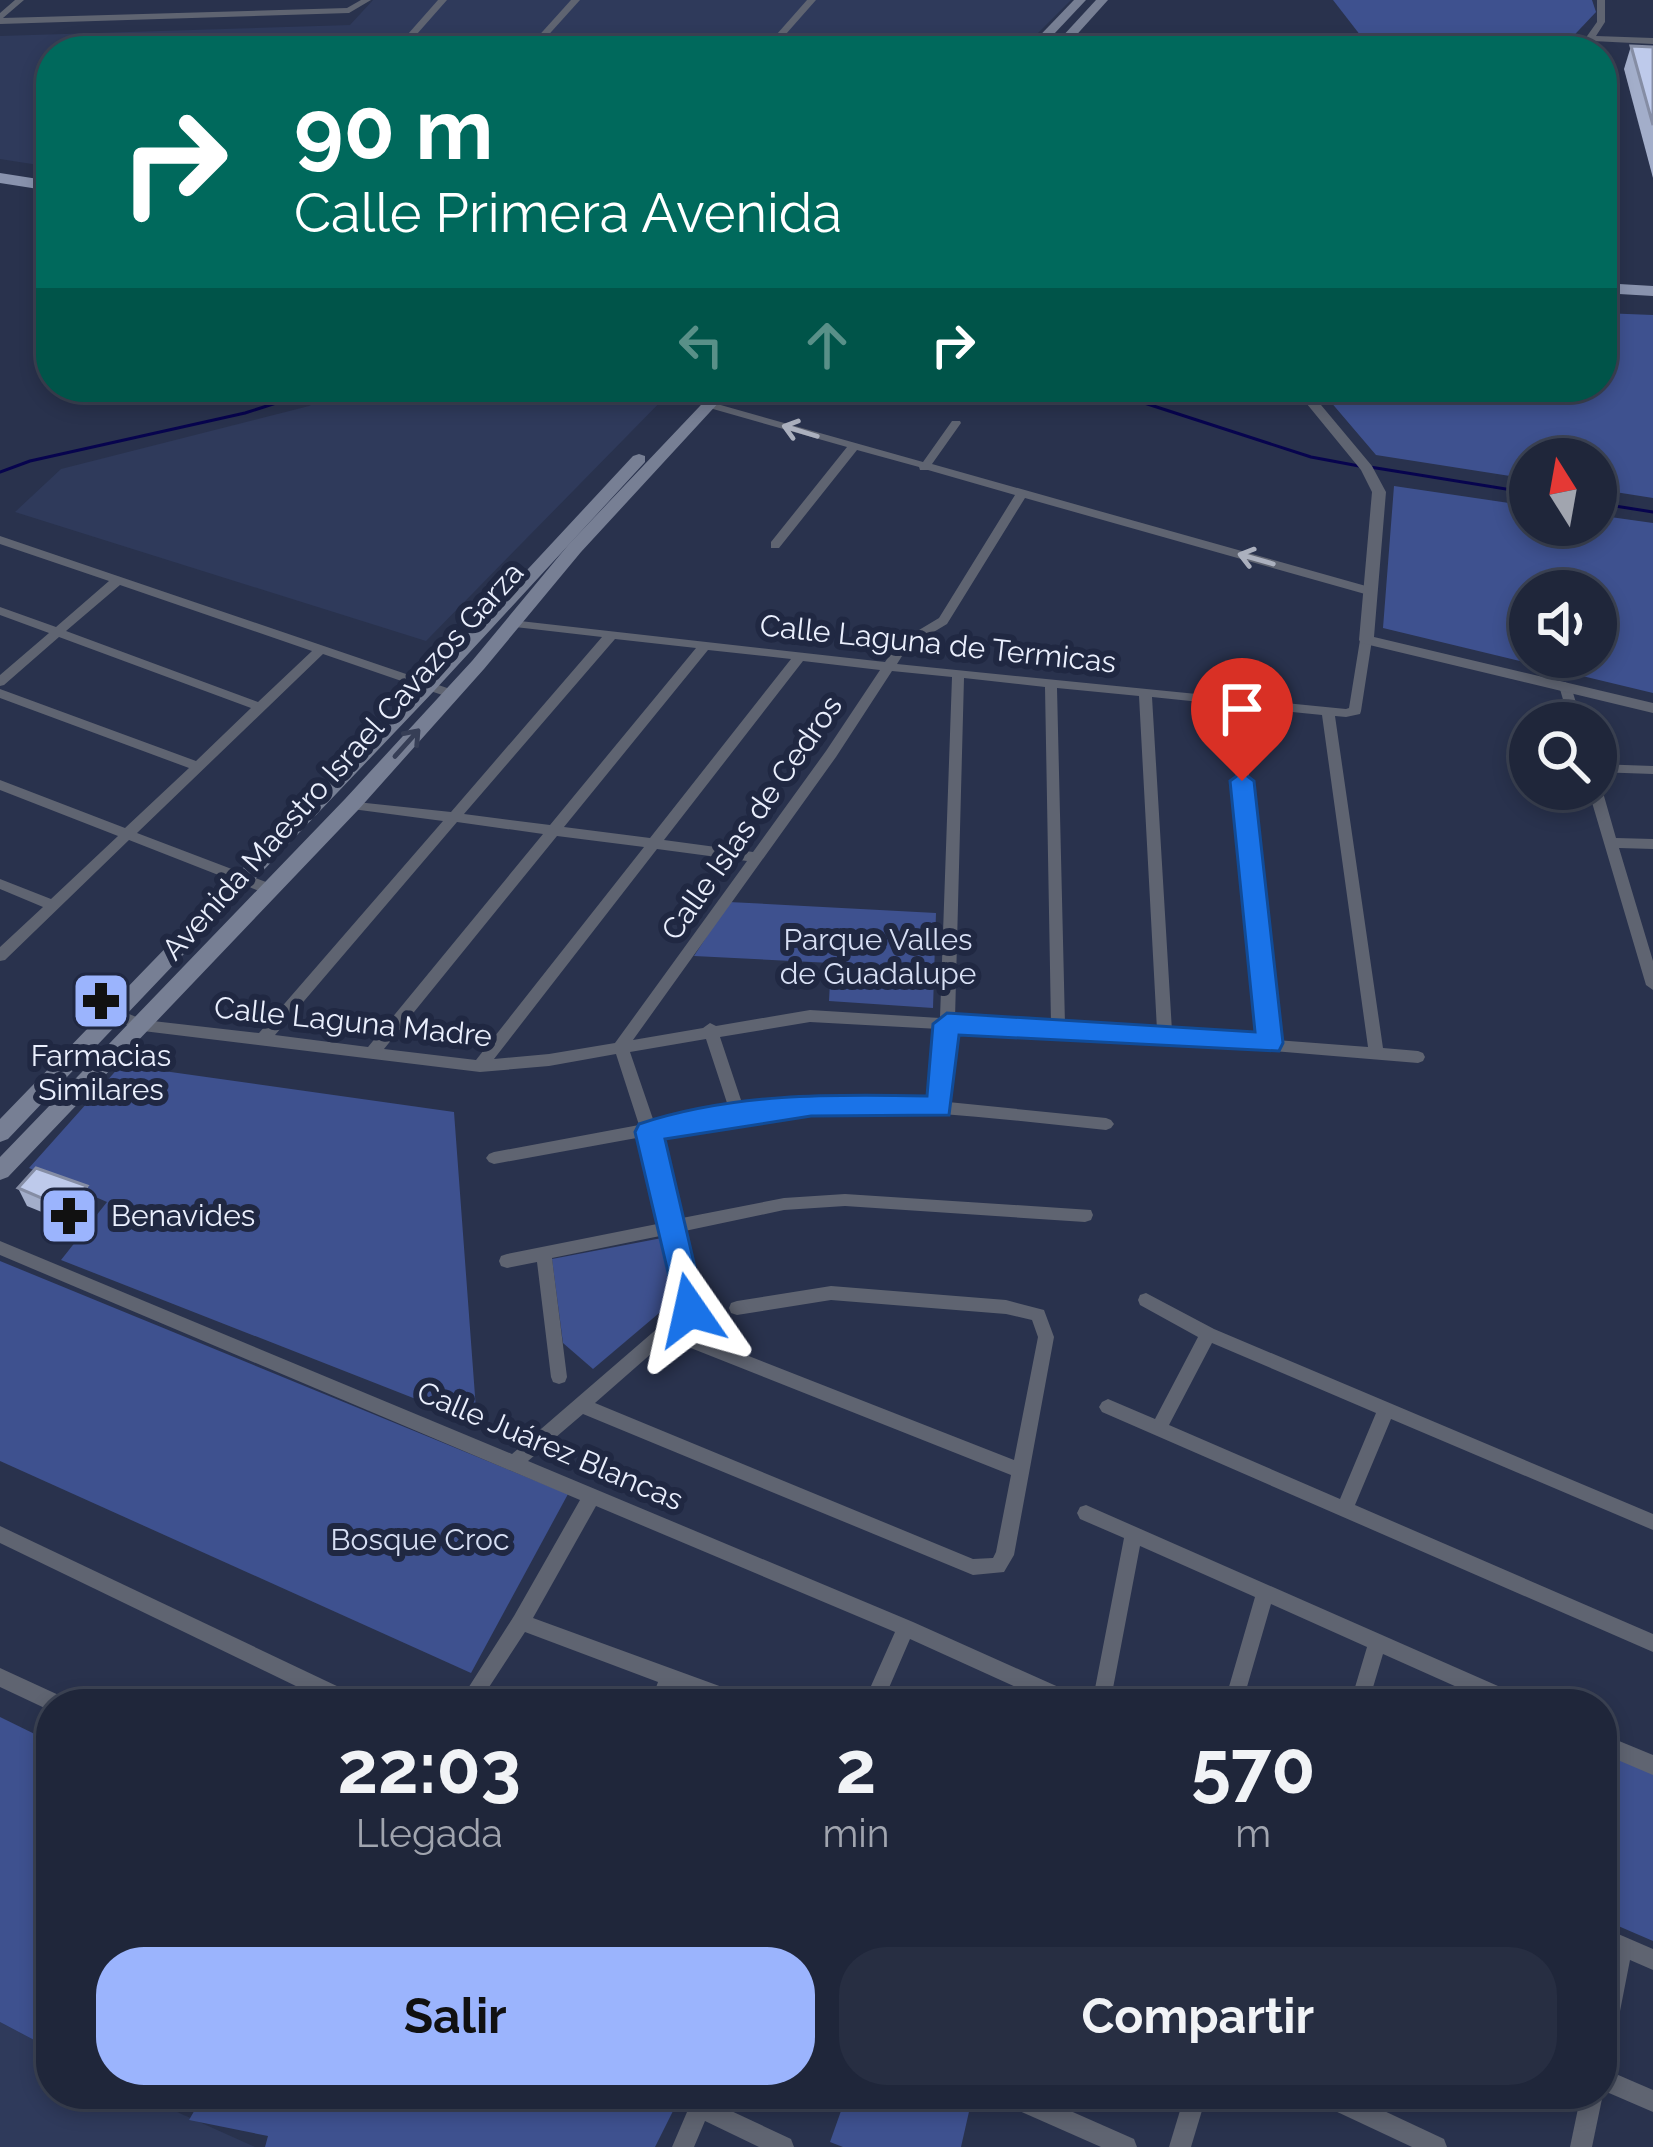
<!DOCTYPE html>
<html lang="es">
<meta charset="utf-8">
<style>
:root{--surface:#1f263a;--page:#272e42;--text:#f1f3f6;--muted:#a1a5af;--line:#3c4354;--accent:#9bb4fd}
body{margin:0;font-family:Raleway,sans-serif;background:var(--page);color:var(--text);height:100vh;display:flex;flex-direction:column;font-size:45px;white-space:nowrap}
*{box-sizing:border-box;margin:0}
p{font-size:39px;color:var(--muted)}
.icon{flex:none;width:66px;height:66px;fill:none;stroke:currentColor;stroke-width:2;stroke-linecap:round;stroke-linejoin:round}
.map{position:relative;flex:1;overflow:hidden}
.side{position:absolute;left:36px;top:1689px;width:1581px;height:420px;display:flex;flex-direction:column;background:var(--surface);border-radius:48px;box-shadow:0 6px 18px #0003,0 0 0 3px var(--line)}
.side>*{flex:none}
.top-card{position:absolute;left:36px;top:36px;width:1581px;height:366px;border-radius:48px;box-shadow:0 6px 18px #0003,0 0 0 3px var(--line);background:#00695c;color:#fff;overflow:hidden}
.needle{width:78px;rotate:349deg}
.fabs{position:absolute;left:1509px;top:438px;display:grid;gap:24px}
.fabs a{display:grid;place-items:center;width:108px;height:108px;border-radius:50%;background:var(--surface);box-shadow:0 6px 18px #0003,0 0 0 3px var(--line);font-size:60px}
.pin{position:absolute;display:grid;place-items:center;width:102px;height:102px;color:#fff;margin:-123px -51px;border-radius:50% 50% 50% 0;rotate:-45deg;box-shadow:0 0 12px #0007}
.pin .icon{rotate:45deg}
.me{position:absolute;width:132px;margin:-66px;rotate:349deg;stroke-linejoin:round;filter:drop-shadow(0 0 9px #0008)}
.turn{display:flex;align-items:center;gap:42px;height:252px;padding:0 60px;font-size:54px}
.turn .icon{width:156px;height:156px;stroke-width:2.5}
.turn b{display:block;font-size:84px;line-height:102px}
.lanes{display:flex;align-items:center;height:114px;padding:0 60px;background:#0003;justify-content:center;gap:60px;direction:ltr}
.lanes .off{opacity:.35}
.eta{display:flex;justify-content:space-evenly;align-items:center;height:204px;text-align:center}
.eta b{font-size:72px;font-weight:700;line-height:84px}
.action{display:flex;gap:24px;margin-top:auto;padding:24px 60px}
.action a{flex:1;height:138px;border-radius:48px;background:var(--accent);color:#111;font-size:48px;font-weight:700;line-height:138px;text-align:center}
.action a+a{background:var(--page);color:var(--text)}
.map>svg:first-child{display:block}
.built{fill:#2f3a5b}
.green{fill:#3e518f;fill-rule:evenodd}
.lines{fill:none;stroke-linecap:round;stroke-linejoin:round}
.stream{stroke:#07044e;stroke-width:3}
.minor{fill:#5f6471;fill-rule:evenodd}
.tertiary{fill:#5f6471;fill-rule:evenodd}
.secondary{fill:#777f94;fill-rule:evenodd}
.primary{fill:#8993ae;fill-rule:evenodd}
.wall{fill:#a3aeca}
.shaded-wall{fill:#858da4}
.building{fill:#becaeb;stroke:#858da4;stroke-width:3}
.oneway{stroke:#abb0be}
.oneway2{stroke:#363e56}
.route{fill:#1a73e8;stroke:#114b97;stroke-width:3}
.labels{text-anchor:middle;stroke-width:12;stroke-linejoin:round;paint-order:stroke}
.street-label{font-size:30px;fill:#eaeffd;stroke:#202842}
.park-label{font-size:30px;fill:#d7dff4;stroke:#202842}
.poi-label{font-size:30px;fill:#eaeffd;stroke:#202842}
</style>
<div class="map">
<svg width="1653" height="2147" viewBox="0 0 1653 2147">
<rect width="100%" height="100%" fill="#29324d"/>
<!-- built -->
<g class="built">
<polygon points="373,0 1071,0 1020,51 51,51 51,167 0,159 0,36 350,25"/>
<polygon points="349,387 675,387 426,641 15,512 61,469 309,406"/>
<polygon points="0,2022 51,2049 51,2094 137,2094 255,2147 0,2147"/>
</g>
<!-- green -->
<g class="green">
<polygon points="1333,0 1592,0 1596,12 1562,48 1371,49"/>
<polygon points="1602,313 1653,315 1653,498 1596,489 1596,459 1530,459 1530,479 1376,455 1318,387 1602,387"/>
<path d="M1394,486l136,20v19h66v-10l57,8v170l-270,-65zM1530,591h66v66h-66z"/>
<polygon points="729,902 936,913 933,1008 829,1001 831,963 694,956"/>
<polygon points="121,1065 454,1112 477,1423 61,1260 107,1202 29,1168"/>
<polygon points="662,1238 674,1289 671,1303 593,1369 563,1343 552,1259"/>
<polygon points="0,1261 568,1494 471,1673 0,1461"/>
<polygon points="0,1717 51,1742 51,2049 0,2022"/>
<polygon points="1611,1751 1653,1772 1653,1941 1602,1919 1602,1809"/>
<polygon points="204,2094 646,2094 675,2107 655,2147 265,2147 268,2136 189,2120"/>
<polygon points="847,2094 973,2094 961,2147 843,2147 830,2142"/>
</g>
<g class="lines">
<!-- stream -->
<g class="stream">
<polyline points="1095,387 1311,457 1359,466"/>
<polyline points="1370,467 1530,493"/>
<polyline points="0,472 30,461 245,413 326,387"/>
<polyline points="1596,503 1653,512"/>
</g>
<!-- minor -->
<g class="minor">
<polygon points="15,0 24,0 3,18 347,8 361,0 371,0 349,13 0,24 0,13"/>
<polygon points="438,0 447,0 402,51 393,51"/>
<polygon points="571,0 580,0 534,51 525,51"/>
<polygon points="807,0 816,0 771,51 762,51"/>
<polygon points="1597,0 1605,0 1605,22 1596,36 1653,38 1653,44 1592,41 1587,48 1581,48 1580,46 1597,22"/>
<path d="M710,402l213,60 29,-41h8l1,2 -29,41 441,124 2,3 -6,4 -4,-1 -340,-96 -78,126 -40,24 -10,16 449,45 3,-1 11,-68 2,-3h8l2,3 -11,71 -1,3 -14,3 -11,-1 48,332 35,3 5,2 2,4 -2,4 -5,2 -253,-21 -211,-12 -6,72 158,16 5,2 3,4 -3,4 -5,2c-98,-10 -196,-23 -294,-19 -52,2 -104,14 -155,23l20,85 107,-21 61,-4 246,16 2,5 -2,5 -6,2 -240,-16 -61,4 -104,22 18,78 -18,19 334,131 24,-123 -6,-17 -26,-6 -175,-14 -94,15 -6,-2 -2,-5 2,-5 6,-2 94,-15 175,14 38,10 10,27 -40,218 -10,17 -31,3 -390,-161 -55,47 385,161 168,75 2,7h-30l-143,-65 -28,65h-19l32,-72 -299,-126 -63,112 211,77 7,2 2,7h-34l-44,-16 -7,16h-18l8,-22 -133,-50 -47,72h-20l56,-88 66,-116 -580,-245v-14l512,213 169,-146 -16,-73 -113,23 15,119 -2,5 -6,2 -6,-2 -2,-5 -14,-115 -30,6 -6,-2 -2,-5 2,-5 6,-2 155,-31 -20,-86 -148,27 -5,-2 -3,-4 3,-4 5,-2 145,-27 -23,-71 -67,12 -69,6 -337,-41 -34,-13 -2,-4 7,-6 30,12 115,13 184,-212 -91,-12 -7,-5 2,-3 104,11 151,-175 -87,-10 -4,-1v-6l374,42 14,-20 40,-24 76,-123 -87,-25h-8l-1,-3 -62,-17 -78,98h-8v-6l76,-95 -141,-40v-4zM615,639l81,9 -146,177 -86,-11zM708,650l83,9 -141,179 -86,-11zM803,661l77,9 -54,81 -73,101 -89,-12zM892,671l60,6 -12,341 -130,-8 -94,16 -6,-3 -7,5 -70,12 203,-283zM964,678l81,9 6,337 -96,-5zM1057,688l82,8 18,334 -92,-5zM1152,697l77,8 32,333 -89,-7zM1242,707l80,8 46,332 -92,-7zM457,822l86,12 -175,213 -93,-12zM557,836l87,11 -168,213 -92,-11zM657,849l90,12 -132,182 -66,11 -55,5zM810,1022l129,7 -6,72 -122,-2 -68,7 -23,-69zM706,1039l23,70 -75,13 -24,-70zM668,1339l343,136 -15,77 -3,6 -20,1 -378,-156z"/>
<path d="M0,536l456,155 2,3 -2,3h-8l-125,-43 -186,179 137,52 2,4 -2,4h-10l-135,-53 -124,120 -5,1v-14l43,-40 -43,-18v-10l51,20 67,-63 -118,-46v-10l125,48 64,-60 -189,-70v-9l196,72 55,-53 -192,-71 -55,48 -4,1v-11l49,-42 -49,-18v-8l56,20 53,-46 -109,-37zM120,585l192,66 -54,51 -192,-71z"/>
<polygon points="1565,682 1571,686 1582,723 1570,723 1559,686"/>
<polygon points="1596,764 1653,766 1653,774 1596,772"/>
<polygon points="1596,785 1602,789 1616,838 1653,839 1653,849 1619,848 1653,961 1653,990 1646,985 1588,789 1596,789"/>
<path d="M1146,1293l68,36 439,185v16l-262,-111 -36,86 298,129v18l-551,-240 -3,-5 3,-5 6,-3 47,20 43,-82 -58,-32 -2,-5 2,-5zM1212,1343l164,70 -36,86 -171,-74z"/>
<polygon points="1086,1505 1523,1697 1525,1704 1495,1704 1383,1654 1368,1704 1350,1704 1367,1647 1271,1604 1242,1704 1224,1704 1255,1597 1140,1546 1110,1704 1092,1704 1124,1538 1080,1519 1077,1513 1080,1507"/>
<polygon points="0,1526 360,1697 362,1704 333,1704 0,1543"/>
<polygon points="0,1668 63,1697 65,1704 51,1704 51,1711 0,1687"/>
<polygon points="1602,1734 1653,1755 1653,1775 1613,1758 1609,1771 1602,1774"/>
<polygon points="1602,1927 1653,1949 1653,1970 1630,1960 1613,2047 1609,2054 1602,2058 1602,1995 1611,1951 1602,1947"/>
<polygon points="1602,2068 1653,2090 1653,2112 1602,2090"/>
<polygon points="1602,2092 1603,2094 1592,2147 1570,2147 1581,2094"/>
<polygon points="662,2094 716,2094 712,2102 791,2139 794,2147 759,2147 705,2121 694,2147 672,2147 687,2112 665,2102"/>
<polygon points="996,2094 1032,2094 1134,2139 1137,2147 1101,2147 999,2102"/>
<polygon points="1185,2094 1207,2094 1191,2147 1169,2147"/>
<polygon points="1313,2094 1348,2094 1444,2139 1447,2147 1412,2147 1316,2102"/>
</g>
<!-- tertiary -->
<polygon class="tertiary" points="1293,387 1306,387 1372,466 1386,492 1374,637 1653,703 1653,713 1361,643 1359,640 1372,492 1361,470"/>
<!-- secondary -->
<g class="secondary">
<polygon points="1074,0 1086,0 1038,51 1025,51"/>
<polygon points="1096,0 1108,0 1062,51 1049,51"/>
<polygon points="718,387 733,387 581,552 484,669 359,809 8,1177 0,1180 0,1157 345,799 472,661 569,544"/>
<polygon points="639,454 645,456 645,462 434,691 8,1139 0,1142 0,1119 422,683 633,456"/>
</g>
<!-- primary -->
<g class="primary">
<polygon points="0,173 51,181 51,191 0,183"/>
<polygon points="1602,283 1653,286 1653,296 1602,293"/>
</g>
</g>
<!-- wall -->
<g class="wall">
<polygon points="1631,46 1653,47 1653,178 1624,69"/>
<polygon points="18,1188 96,1204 76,1226 27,1206"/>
</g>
<!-- shaded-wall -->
<polygon class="shaded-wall" points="87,1186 96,1204 76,1226 67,1209"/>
<!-- building -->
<g class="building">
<polygon points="1631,46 1653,47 1653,125"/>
<polygon points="36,1168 87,1186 67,1209 18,1188"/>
<polygon points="1252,1694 1275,1704 1248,1704"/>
</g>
<!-- one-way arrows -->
<defs><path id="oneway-shaft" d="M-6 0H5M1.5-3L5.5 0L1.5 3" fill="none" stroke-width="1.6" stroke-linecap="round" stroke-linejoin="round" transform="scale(3)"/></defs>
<g class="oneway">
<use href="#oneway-shaft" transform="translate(800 431) rotate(-163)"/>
<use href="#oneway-shaft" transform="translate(1256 559) rotate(-164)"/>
</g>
<use class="oneway2" href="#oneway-shaft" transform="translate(407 743) rotate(-48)"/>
<!-- route -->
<path class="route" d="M1242,772l12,9 29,262 -4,8 -320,-16 -10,80 -138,1 -146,23 40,171 -4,9 -11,4 -11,-4 -44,-187 4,-8c93,-31 191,-30 288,-28l6,-72 14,-11 308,19 -25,-251z"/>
<!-- icons -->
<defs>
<g id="pharmacy-square" transform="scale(3)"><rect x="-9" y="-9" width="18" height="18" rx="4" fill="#9bb4fd" stroke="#202842"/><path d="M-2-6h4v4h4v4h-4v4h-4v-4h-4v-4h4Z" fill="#111"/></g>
</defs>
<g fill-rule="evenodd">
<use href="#pharmacy-square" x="101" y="1001"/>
<use href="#pharmacy-square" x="69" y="1216"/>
</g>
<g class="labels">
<!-- street labels -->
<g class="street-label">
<text transform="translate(938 644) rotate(6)" y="10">Calle Laguna de Termicas</text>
<text transform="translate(343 761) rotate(-48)" y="10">Avenida Maestro Israel Cavazos Garza</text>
<text transform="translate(752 818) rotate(-55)" y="10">Calle Islas de Cedros</text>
<text transform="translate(353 1022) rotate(6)" y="10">Calle Laguna Madre</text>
<text transform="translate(550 1446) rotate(23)" y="10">Calle Juárez Blancas</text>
</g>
<!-- park labels -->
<g class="park-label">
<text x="878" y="950">Parque Valles<tspan x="878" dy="34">de Guadalupe</tspan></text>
<text x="420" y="1550">Bosque Croc</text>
</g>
<!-- poi labels -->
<g class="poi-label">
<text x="101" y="1066">Farmacias<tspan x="101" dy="34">Similares</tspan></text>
<text x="111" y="1226" text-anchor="start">Benavides</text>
</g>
</g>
</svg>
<div class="fabs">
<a><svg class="needle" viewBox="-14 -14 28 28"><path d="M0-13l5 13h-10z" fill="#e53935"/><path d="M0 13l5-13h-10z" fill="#a1a5af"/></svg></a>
<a><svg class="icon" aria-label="sound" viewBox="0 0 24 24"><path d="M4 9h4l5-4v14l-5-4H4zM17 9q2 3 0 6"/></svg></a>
<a><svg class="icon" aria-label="search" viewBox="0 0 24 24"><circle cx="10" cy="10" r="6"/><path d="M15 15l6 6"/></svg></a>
</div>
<div class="pin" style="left:1242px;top:781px;background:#d93025"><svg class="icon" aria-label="arrive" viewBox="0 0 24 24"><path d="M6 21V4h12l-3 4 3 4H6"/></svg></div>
<svg class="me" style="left:690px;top:1310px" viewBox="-20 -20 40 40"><path d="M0-17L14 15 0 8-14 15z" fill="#1a73e8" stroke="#fff" stroke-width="4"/></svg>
<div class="top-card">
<div class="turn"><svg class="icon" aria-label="right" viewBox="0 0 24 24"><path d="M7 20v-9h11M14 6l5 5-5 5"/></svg><div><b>90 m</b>Calle Primera Avenida</div></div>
<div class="lanes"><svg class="icon off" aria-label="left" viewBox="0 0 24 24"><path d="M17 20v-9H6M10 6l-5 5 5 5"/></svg><svg class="icon off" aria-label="ahead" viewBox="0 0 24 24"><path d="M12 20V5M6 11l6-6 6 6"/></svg><svg class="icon" aria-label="right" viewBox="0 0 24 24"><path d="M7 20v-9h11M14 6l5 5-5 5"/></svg></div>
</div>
<section class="side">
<div class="eta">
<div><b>22:03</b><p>Llegada</p></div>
<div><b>2</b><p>min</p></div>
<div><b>570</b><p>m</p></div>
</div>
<div class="action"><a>Salir</a><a>Compartir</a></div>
</section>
</div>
